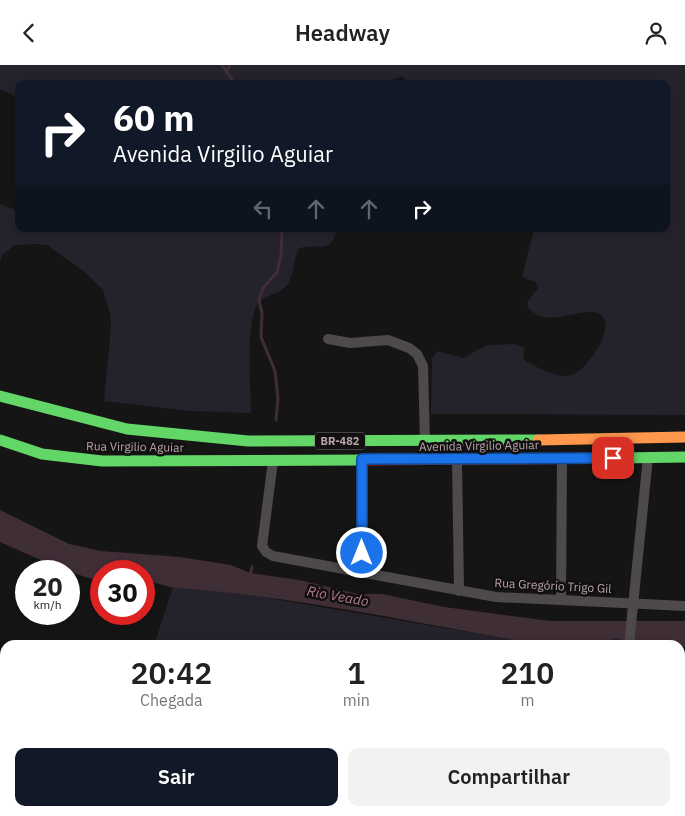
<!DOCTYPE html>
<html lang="pt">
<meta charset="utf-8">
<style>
:root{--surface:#fff;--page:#f2f2f2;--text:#222;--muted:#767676;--accent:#111827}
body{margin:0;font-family:"IBM Plex Sans",sans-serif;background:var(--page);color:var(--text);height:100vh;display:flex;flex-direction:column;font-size:19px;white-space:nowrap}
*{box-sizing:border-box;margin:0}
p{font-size:16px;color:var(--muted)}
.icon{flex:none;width:28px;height:28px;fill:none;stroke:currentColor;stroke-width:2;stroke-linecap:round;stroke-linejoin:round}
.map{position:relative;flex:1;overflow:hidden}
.panel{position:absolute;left:0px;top:575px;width:685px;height:176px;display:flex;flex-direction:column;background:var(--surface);border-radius:15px 15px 0 0;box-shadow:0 2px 8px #0003}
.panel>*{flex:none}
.top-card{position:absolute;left:15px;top:15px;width:655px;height:152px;border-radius:10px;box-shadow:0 2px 8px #0003;background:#111827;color:#fff;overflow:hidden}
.speed{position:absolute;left:15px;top:495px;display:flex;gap:10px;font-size:25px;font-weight:700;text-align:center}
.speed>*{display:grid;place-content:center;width:65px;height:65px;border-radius:50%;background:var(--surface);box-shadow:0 2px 8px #0003;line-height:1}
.speed small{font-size:12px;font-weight:400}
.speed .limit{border:8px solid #d22;background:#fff;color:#111}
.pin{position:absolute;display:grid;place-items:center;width:42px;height:42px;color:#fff;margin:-21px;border-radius:10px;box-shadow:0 2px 8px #0006}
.me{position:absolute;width:55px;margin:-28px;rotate:0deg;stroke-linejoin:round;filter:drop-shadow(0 0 4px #0008)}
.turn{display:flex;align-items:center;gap:18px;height:105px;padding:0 15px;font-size:22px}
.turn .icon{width:65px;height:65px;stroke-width:2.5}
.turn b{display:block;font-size:35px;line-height:42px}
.lanes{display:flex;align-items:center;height:48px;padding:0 15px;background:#0003;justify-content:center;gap:25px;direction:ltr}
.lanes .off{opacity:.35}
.eta{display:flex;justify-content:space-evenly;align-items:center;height:85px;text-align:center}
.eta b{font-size:30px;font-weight:600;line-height:35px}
.cta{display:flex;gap:10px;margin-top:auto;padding:10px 15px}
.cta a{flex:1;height:58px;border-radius:10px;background:var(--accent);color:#fff;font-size:20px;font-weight:600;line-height:58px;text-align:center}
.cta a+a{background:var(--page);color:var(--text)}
header{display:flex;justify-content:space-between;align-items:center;height:65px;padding:0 15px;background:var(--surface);font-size:22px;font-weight:600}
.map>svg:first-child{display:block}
.green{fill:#24222b}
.water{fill:#402e37}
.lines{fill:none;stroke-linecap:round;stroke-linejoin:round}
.stream{stroke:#402e37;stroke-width:3}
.street{stroke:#4e494a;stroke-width:10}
.fast{stroke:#63d668;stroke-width:11}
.slow{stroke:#ff974d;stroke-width:11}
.jam{stroke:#b3261e;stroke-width:11}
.route-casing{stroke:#114b97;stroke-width:12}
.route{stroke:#1a73e8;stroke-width:9}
.labels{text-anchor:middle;stroke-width:5;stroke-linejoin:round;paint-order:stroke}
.shield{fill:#110f0f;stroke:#85787b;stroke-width:1}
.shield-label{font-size:11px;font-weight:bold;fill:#b7a5a9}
.street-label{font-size:12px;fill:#b7a5a9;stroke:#110f0f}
.water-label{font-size:14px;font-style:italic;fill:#b37b94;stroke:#110f0f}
</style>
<header><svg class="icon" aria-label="back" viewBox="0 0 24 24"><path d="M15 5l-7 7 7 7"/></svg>Headway<svg class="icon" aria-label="person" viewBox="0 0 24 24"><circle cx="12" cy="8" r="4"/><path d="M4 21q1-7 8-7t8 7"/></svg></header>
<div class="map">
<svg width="685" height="751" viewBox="0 0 685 751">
<rect width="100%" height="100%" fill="#151515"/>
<!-- green -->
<g class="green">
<path d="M0,0h685v350l-254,-1 1,-56 5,-7 26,7 24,-13 27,-1 11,4 -2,10 4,4c13,6 29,17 44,13 15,-4 38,-38 34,-53 -1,-5 -4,-7 -7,-9 -22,-6 -52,18 -71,-7l1,-5 10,-13 -3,-6 -13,-5 12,-48h132v-145h-257l-7,-8 -20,8h-363v14l-19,-9z"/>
<path d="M0,139l19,7v18h318c-6,26 -19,14 -37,19 -8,10 -5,25 -12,36 -8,11 -24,10 -31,21 -12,21 -6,83 -6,108l-60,-2 -87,-10 7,-74 -1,-14 -7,-23 -17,-17 -39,-28 -10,-1 -22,1 -13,10 -2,8z"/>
<polygon points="173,522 245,529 514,575 556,580 598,579 617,573 629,580 154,580"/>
<polygon points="72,746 114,746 115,751 78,751"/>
</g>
<!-- water -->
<path class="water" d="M0,445l69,34 32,7 79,6 51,8 19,8 49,7 59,14h24l62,13 106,14h135v26h-5v-2h-51l-12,-7 -19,6 -42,1 -42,-5c-111,-20 -224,-44 -337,-52 -12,-1 -22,-7 -33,-7v-10h-43v11l-37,-12 -62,-27 -2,-2z"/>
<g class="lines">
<!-- stream -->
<g class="stream">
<polyline points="222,0 235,19"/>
<polyline points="226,7 230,0"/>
<polyline points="276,355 278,334 275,306 261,272 262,248 259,235 263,223 277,207 281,190 282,164"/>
<polyline points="250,511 252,502"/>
</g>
<!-- street -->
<g class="street">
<polyline points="328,274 350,278 388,275 409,283 417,289 423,301 425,377"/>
<polyline points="362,394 362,507"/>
<polyline points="457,395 459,526"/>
<polyline points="273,396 262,481 266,487 273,491 496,532 685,541"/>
<polyline points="561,535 562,394"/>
<polyline points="629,580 648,392"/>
<polyline points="0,600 5,600"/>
<polyline points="0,697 5,701"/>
<polyline points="680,699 685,701"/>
<polyline points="56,746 62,751"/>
<polyline points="122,746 122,751"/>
<polyline points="251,746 261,751"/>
<polyline points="459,747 461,746"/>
<polyline points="364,751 372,746"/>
<polyline points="618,751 618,746"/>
</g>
<!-- fast -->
<g class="fast">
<polyline points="0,331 127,364 248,376 538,375"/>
<polyline points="0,375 42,389 102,396 367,395"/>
<polyline points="620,393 685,392"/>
</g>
<!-- slow -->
<polyline class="slow" points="538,375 685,372"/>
<!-- jam -->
<polyline class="jam" points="367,395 620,393"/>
</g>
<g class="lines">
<!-- route casing -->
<g class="route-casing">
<polyline id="route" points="362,488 362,394 613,393"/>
</g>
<!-- route -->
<use href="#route" class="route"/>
</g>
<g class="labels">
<!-- shield labels -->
<rect class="shield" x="315" y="367.5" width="50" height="17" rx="4"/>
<g class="shield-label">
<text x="340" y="380">BR-482</text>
</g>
<!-- street labels -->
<g class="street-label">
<text transform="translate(479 381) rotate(-1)" y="4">Avenida Virgilio Aguiar</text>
<text transform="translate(135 382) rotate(1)" y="4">Rua Virgilio Aguiar</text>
<text transform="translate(553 521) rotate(3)" y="4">Rua Gregório Trigo Gil</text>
</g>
<!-- water labels -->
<g class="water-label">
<text transform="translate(338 531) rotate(10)" y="5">Rio Veado</text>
</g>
</g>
</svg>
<div class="speed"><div>20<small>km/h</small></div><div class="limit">30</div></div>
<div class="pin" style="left:613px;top:393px;background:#d93025"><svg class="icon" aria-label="arrive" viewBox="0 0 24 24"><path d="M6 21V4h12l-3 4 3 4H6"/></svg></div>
<svg class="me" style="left:362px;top:488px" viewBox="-20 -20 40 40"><circle r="17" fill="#1a73e8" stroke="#fff" stroke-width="3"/><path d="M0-11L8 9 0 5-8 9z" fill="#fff"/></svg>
<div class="top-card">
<div class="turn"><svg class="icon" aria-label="right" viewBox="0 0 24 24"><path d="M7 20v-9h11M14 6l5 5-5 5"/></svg><div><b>60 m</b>Avenida Virgilio Aguiar</div></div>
<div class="lanes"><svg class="icon off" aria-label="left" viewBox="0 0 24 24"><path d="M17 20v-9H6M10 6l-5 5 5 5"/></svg><svg class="icon off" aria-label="ahead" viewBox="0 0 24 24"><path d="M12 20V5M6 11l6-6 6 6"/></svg><svg class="icon off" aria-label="ahead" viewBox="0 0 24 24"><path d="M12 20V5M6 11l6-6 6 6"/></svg><svg class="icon" aria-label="right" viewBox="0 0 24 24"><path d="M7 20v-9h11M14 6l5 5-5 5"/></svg></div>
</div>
<section class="panel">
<div class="eta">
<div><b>20:42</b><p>Chegada</p></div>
<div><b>1</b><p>min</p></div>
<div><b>210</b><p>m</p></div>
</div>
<div class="cta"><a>Sair</a><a>Compartilhar</a></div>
</section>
</div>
